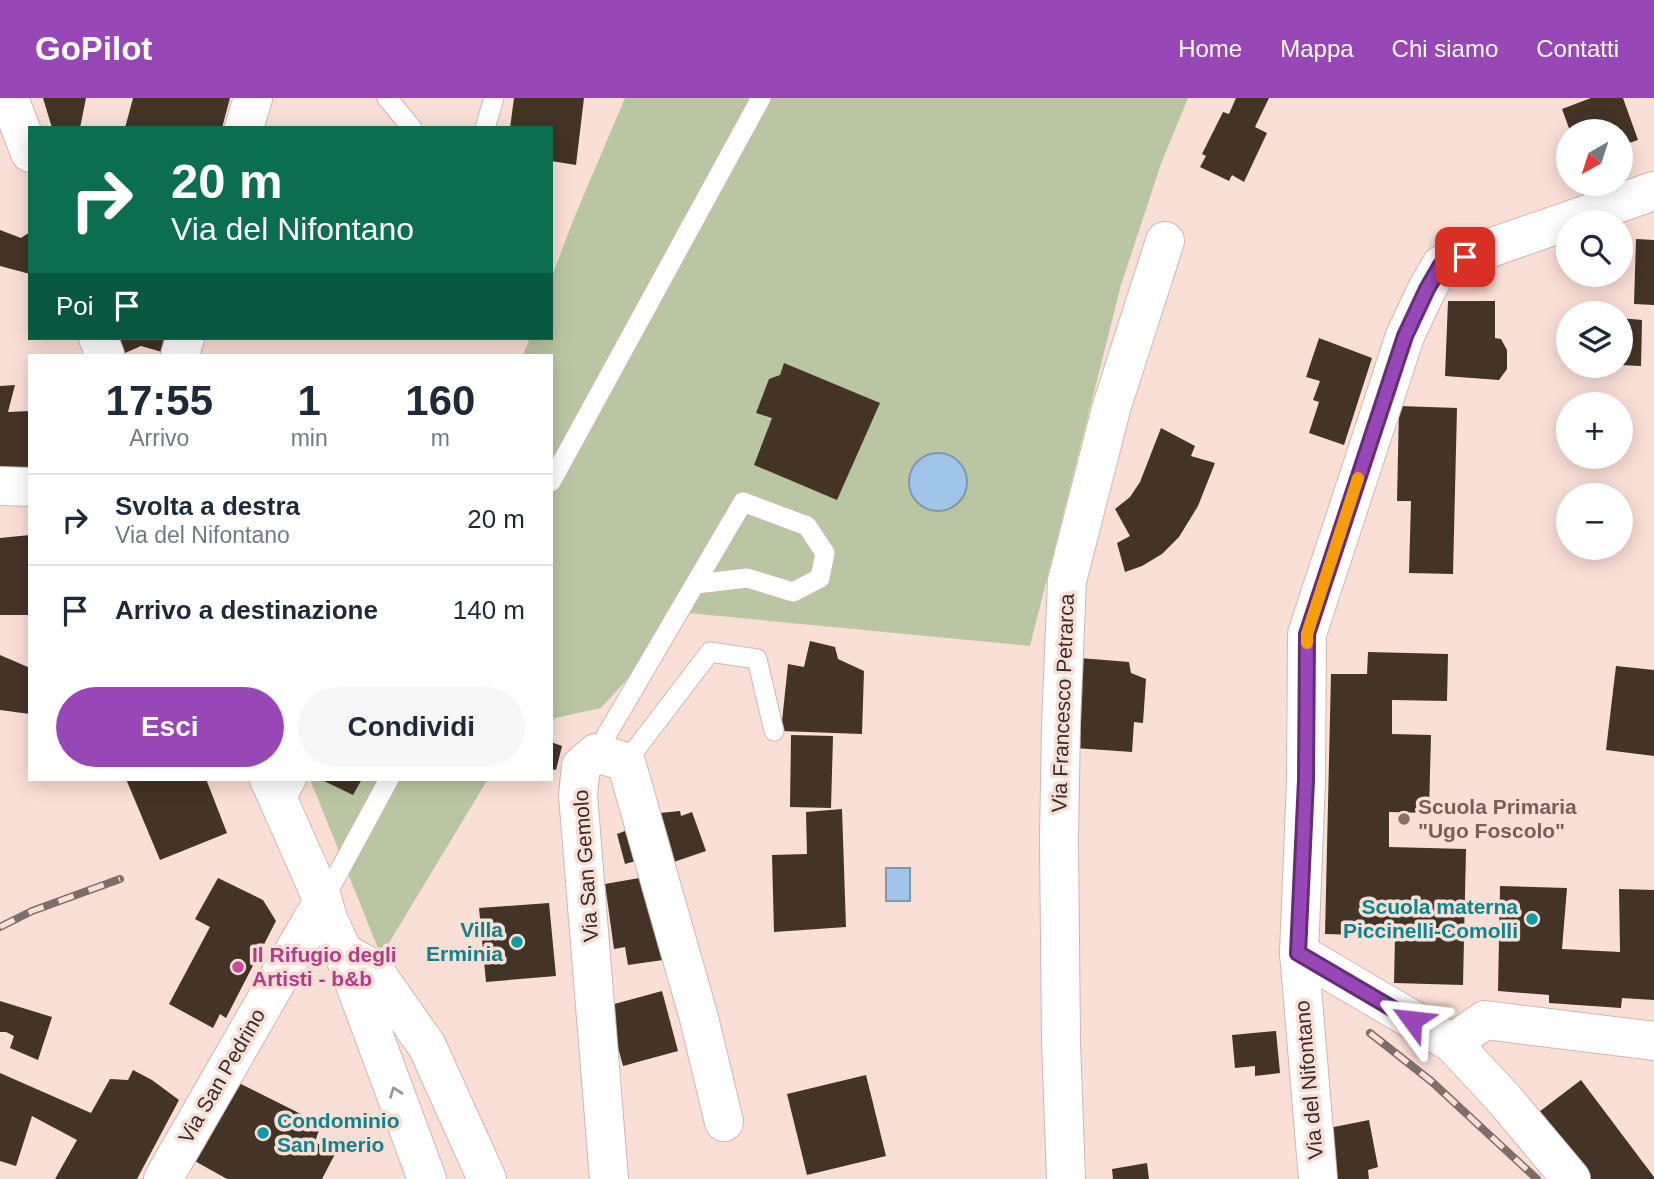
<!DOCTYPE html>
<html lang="it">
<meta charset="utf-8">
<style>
:root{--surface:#fff;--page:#f6f6f7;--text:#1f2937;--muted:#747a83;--line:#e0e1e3;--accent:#9847b7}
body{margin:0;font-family:Arial,sans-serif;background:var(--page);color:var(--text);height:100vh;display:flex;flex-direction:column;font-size:26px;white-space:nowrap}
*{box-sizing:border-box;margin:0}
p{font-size:23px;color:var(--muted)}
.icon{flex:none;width:38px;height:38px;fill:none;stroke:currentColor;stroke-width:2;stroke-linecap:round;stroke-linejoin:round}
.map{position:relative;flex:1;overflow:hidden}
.details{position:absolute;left:28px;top:256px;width:525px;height:427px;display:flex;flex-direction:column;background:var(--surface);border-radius:0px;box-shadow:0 4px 18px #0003}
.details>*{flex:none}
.top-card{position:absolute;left:28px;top:28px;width:525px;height:214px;border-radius:0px;box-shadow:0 4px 18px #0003;background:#0b6e4f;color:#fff;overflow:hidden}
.needle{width:46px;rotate:219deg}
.controls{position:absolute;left:1556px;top:21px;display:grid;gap:14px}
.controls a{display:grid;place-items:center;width:77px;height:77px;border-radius:50%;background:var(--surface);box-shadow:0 4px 18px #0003;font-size:35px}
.pin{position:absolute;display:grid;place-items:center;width:60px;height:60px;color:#fff;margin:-30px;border-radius:14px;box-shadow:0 4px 10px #0006}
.me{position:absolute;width:77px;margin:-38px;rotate:300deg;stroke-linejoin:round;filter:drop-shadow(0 0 5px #0008)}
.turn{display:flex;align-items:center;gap:24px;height:147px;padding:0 28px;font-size:32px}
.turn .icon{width:91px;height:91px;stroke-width:2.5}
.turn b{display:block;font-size:49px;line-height:60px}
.then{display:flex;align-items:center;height:66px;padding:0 28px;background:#0003;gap:14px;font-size:26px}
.eta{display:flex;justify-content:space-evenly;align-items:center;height:119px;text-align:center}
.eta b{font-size:42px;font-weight:800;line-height:49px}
.button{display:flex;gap:14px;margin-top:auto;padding:14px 28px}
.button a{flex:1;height:80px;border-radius:42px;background:var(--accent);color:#fff;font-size:28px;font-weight:800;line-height:80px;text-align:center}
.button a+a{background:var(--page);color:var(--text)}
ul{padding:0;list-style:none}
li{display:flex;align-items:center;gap:21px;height:91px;padding:0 28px;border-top:2px solid var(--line)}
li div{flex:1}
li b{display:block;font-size:26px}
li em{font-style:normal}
header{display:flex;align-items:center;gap:42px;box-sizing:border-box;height:98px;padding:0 35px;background:var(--accent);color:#fff}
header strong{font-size:33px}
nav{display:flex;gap:38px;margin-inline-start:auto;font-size:24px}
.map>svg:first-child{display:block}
.green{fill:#bac6a3}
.water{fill:#a1c4e9;stroke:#8197af;stroke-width:2}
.building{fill:#433426}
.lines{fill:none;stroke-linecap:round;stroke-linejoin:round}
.service-casing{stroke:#d0b7ae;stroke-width:21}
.minor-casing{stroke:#d0b7ae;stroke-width:40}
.tertiary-casing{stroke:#d0b7ae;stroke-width:40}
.service{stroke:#fff;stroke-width:19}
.minor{stroke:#fff;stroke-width:38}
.tertiary{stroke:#fff;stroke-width:38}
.rail-casing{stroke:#7e6d68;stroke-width:8}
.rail{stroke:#fadfd6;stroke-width:5;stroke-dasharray:16;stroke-linecap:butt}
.oneway{stroke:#9b9694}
.route-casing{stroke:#632e77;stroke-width:18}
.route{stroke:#9847b7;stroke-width:12}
.slow{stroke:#f59e0b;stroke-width:12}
.education-dot{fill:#8d6e63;stroke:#fadfd6;stroke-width:2.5}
.culture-dot{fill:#0f9aa8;stroke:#fadfd6;stroke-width:2.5}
.hotel-dot{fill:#d1479c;stroke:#fadfd6;stroke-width:2.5}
.labels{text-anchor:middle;stroke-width:7;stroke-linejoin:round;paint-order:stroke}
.street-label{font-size:21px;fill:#372d29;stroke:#fadfd6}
.education-label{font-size:21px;font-weight:bold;fill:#785e54;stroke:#fadfd6;text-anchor:start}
.culture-label{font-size:21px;font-weight:bold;fill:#0d838f;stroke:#fadfd6;text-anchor:end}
.hotel-label{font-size:21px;font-weight:bold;fill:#b23c85;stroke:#fadfd6;text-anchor:start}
</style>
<header>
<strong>GoPilot</strong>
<nav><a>Home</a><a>Mappa</a><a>Chi siamo</a><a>Contatti</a></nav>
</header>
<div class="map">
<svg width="1654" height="1081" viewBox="0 0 1654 1081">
<rect width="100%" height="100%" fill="#fadfd6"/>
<!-- green -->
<g class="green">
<polygon points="625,0 1188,0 1161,66 1121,187 1030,548 688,515 601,610 551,621 551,257 523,257 530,240 551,240 551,181 574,120"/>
<polygon points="310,681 488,681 381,858"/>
</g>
<!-- water -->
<g class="water">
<circle cx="938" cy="384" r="29"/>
<rect x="886" y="770" width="24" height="33"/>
</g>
<!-- building -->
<g class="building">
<polygon points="43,0 86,0 80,30 52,30"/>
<polygon points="133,0 230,0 222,30 125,30"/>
<polygon points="514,0 584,0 576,67 551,63 551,30 510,30"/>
<polygon points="1236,0 1269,0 1255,29 1267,35 1244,84 1232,77 1229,83 1200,69 1206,58 1202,56 1223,14 1229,16"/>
<polygon points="1591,0 1623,0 1638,42 1620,48 1620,33 1570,33 1562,11"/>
<polygon points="0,132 21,140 30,134 30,176 0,168"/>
<polygon points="1636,141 1654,142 1654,207 1634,206"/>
<polygon points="1448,203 1495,203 1495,240 1501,241 1507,252 1507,271 1499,282 1445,278"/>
<polygon points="1620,220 1642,222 1641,268 1620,267"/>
<polygon points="120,240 166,240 162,254 141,248 125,255"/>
<polygon points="1319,240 1372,260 1344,347 1309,335 1319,304 1313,302 1320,283 1306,279"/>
<polygon points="784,265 880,305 837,402 754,367 772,320 756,315 769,281 780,277"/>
<polygon points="15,287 8,314 30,313 30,376 16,370 0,369 0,288"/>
<polygon points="1399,308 1457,310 1453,476 1409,475 1411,403 1397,403"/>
<polygon points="1161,330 1195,348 1191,358 1215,365 1198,408 1179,439 1162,456 1142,468 1125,474 1117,445 1130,438 1115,411 1130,399 1140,384"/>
<polygon points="30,437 30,517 0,517 0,440"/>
<polygon points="810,543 835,549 838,561 864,573 862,636 781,633 788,566 804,569"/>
<polygon points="1368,554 1448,556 1447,603 1392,602 1392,636 1431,637 1429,715 1389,714 1389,749 1466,751 1463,887 1394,885 1395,838 1325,836 1331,576 1367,576"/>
<polygon points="0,557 30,570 30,616 0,612"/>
<polygon points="1080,560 1129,564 1131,575 1146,581 1143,625 1134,624 1132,654 1075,650"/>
<polygon points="1616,568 1654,572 1654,658 1606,652"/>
<polygon points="791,637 833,638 831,710 790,709"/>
<polygon points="551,644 562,648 556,672 551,671"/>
<polygon points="126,681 206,681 227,735 160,762"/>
<polygon points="326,681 362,681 353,697 324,683"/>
<polygon points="842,711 846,829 774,834 772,757 807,756 806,714"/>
<polygon points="680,713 681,718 692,714 706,753 665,767 650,716"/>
<polygon points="630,731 639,762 625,766 617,736"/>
<polygon points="645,779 663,862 628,867 625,849 614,851 605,786"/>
<polygon points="218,780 263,802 276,823 226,920 220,916 213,930 169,906 210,829 195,821"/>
<polygon points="1500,788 1567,790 1562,851 1620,854 1619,791 1654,792 1654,902 1622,900 1621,910 1549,905 1549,897 1498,893"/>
<polygon points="549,805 556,878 486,884 479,810"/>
<polygon points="662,893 678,953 623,968 607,908"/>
<polygon points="0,903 52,919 38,962 10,950 14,938 6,934 0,934"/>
<polygon points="1276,933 1280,975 1255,978 1255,968 1235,970 1232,937"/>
<polygon points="133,972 152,982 179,1002 137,1081 55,1081 77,1042 32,1018 16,1068 0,1063 0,975 91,1015 110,981 128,982"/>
<polygon points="866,977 886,1058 807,1077 787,996"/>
<polygon points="1581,982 1654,1079 1654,1081 1577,1081 1531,1020"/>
<polygon points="237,984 321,1026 315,1044 335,1056 322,1081 227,1081 193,1062"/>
<polygon points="1369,1022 1378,1069 1368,1072 1369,1081 1337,1081 1324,1031"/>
<polygon points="1147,1065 1149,1081 1113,1081 1112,1071"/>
</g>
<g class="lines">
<!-- service casing -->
<g class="service-casing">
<g id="service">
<polyline points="387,0 412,30"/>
<polyline points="485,30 494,0"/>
<polyline points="551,384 761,0"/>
<polyline points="596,655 743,404 807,428 825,455 820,480 793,494 747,480 696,486"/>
<polyline points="626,664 710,554 757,561 774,633"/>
<polyline points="282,709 297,681"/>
<polyline points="323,803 389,681"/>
</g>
</g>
<!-- minor casing -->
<g class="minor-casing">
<g id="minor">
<polyline points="244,30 253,0"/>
<polyline points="180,257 185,240"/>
<polyline points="0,388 30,389"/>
<polyline points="343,854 373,871 427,948 487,1081"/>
<polyline points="1299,855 1452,945 1485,922 1654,943"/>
<polyline points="1452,945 1504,1001 1571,1081"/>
<polyline points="609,1081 578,697 581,668 596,655 626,664 699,920 724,1024"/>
<polyline points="1066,1081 1061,944 1059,741 1061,626 1067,483 1111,311 1165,143"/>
<polyline points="1318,1081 1299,855 1306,682 1307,536 1405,238 1427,191 1441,167 1654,93"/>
</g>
</g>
<!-- tertiary casing -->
<g class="tertiary-casing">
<g id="tertiary">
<polyline points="9,0 30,55"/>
<polyline points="98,240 105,257"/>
<polyline points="269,681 323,803 327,818 343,854 427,1081"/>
<polyline points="163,1081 323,803"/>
</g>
</g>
<!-- service -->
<use href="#service" class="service"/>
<!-- minor -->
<use href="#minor" class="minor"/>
<!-- tertiary -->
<use href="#tertiary" class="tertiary"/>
<!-- rail casing -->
<g class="rail-casing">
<g id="rail">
<polyline points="0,829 32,813 120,781"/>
<polyline points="1370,935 1431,983 1537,1081"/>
</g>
</g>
<!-- rail -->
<use href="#rail" class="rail"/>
</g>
<!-- one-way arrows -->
<defs><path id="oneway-chevron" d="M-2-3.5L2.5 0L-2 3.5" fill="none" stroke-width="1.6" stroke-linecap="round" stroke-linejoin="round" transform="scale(1.75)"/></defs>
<use class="oneway" href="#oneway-chevron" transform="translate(395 994) rotate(-110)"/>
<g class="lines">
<!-- route casing -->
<g class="route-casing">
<polyline id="route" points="1412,922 1298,855 1306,682 1307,536 1405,238 1427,191 1441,167 1465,159"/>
</g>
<!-- route -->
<use href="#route" class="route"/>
<!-- slow -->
<polyline class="slow" points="1307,545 1307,536 1358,380"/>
</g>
<!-- markers -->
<circle class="education-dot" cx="1404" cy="721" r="7"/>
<g class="culture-dot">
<circle cx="1532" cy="821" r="7"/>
<circle cx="517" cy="844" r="7"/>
<circle cx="263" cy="1035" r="7"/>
</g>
<circle class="hotel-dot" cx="238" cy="869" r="7"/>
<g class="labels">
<!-- street labels -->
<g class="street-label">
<text transform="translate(1063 605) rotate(-88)" y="7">Via Francesco Petrarca</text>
<text transform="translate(586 768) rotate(-94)" y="7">Via San Gemolo</text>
<text transform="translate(222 978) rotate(-60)" y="7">Via San Pedrino</text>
<text transform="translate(1309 982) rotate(-95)" y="7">Via del Nifontano</text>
</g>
<!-- education labels -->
<g class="education-label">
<text x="1418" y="716">Scuola Primaria<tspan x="1418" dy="24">"Ugo Foscolo"</tspan></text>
</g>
<!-- culture labels -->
<g class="culture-label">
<text x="1518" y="816">Scuola materna<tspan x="1518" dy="24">Piccinelli-Comolli</tspan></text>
<text x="503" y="839">Villa<tspan x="503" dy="24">Erminia</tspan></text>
<text x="277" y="1030" text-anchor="start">Condominio<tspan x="277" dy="24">San Imerio</tspan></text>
</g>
<!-- hotel labels -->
<g class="hotel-label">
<text x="252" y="864">Il Rifugio degli<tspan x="252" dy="24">Artisti - b&amp;b</tspan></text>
</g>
</g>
</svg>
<div class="controls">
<a><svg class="needle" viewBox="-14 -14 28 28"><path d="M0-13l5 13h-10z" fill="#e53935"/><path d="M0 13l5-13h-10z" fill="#747a83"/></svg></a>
<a><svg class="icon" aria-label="search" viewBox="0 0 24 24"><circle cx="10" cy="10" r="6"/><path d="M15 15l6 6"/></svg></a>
<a><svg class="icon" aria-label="layers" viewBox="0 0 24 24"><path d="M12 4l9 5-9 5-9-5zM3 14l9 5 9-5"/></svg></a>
<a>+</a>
<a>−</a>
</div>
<div class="pin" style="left:1465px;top:159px;background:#d93025"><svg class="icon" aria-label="arrive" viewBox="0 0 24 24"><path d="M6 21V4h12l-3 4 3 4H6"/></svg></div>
<svg class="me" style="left:1412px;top:922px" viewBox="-20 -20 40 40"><path d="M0-17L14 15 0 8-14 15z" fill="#9847b7" stroke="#fff" stroke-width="4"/></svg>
<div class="top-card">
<div class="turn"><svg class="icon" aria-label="right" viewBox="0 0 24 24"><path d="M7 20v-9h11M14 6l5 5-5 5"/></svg><div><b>20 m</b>Via del Nifontano</div></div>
<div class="then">Poi<svg class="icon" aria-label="arrive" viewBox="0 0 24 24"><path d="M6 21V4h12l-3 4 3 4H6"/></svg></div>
</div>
<section class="details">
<div class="eta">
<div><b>17:55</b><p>Arrivo</p></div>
<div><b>1</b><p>min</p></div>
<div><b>160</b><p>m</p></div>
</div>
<ul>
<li><svg class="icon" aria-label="right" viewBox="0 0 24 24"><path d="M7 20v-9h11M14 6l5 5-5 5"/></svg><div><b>Svolta a destra</b><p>Via del Nifontano</p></div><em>20 m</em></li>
<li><svg class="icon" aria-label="arrive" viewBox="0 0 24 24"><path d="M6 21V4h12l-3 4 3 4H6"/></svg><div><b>Arrivo a destinazione</b></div><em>140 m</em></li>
</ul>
<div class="button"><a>Esci</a><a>Condividi</a></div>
</section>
</div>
